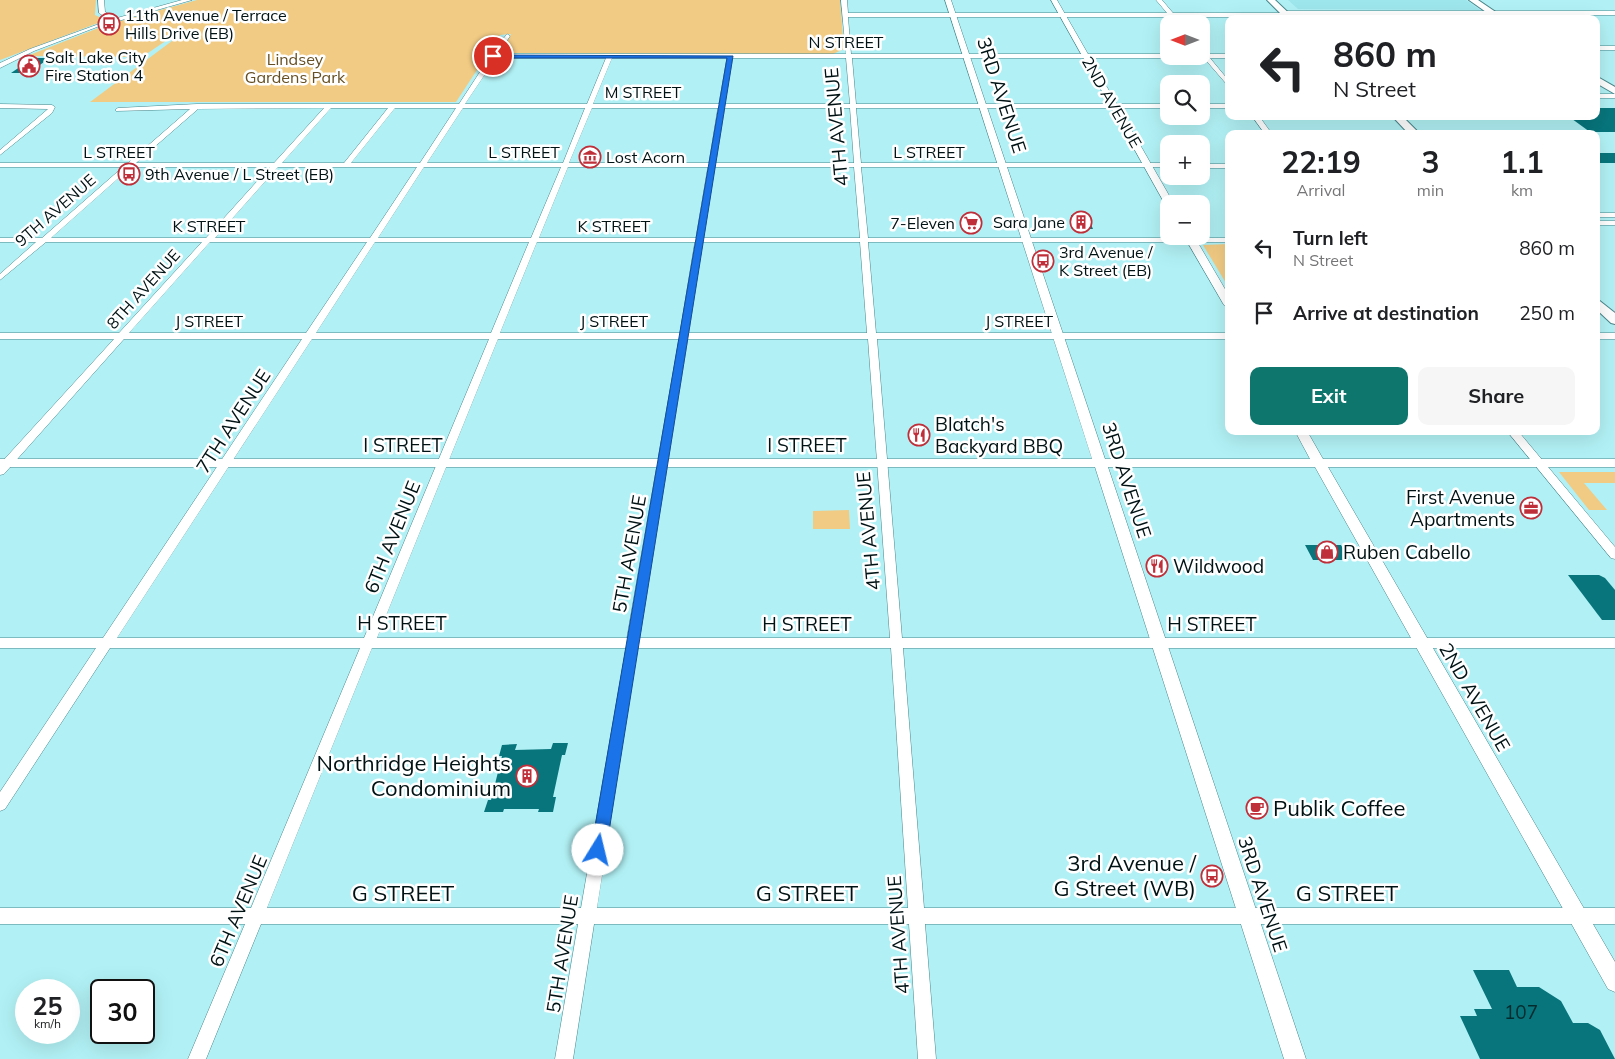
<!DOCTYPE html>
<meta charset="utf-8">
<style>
:root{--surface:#fff;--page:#f6f6f6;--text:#202124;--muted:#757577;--accent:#0f766e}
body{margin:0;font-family:Mulish,sans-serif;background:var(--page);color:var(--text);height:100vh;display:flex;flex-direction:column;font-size:19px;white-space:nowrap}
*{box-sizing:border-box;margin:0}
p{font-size:16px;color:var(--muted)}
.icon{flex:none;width:28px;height:28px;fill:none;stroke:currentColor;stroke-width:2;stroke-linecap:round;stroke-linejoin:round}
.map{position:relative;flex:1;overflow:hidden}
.drawer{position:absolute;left:1225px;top:130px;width:375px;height:305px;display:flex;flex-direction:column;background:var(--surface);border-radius:10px;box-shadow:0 5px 20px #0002}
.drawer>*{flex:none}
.guide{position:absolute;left:1225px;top:15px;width:375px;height:105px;border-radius:10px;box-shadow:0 5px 20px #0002;background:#fff;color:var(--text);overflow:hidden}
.needle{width:32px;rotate:270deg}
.controls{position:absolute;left:1160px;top:15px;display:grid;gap:10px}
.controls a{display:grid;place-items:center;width:50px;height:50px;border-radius:10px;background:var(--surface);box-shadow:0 5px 20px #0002;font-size:25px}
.speed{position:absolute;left:15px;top:979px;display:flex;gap:10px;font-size:25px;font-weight:700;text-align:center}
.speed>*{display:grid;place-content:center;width:65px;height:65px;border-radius:50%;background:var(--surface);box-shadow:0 5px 20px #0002;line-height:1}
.speed small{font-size:12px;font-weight:400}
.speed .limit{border:2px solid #111;border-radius:8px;background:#fff;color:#111}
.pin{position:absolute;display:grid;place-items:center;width:42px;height:42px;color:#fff;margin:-21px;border:2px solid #fff;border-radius:50%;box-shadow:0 1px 5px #0007}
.me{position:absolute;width:55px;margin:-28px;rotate:9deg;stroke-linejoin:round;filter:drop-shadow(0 0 4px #0008)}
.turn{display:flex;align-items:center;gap:18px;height:105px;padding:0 25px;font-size:22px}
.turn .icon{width:65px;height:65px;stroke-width:2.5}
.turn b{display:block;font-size:35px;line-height:42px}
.eta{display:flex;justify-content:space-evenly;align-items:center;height:85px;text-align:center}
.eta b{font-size:30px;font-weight:700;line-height:35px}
.primary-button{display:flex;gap:10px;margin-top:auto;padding:10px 25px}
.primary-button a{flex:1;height:58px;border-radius:10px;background:var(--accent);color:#fff;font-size:20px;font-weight:700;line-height:58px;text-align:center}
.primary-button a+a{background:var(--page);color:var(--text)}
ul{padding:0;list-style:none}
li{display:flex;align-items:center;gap:15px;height:65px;padding:0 25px}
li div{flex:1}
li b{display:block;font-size:19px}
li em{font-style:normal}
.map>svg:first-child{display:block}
.built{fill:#9de6ec}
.green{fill:#f1cb84}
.building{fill:#08757c}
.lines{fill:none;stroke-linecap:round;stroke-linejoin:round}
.minor-casing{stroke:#49868b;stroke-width:1}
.tertiary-casing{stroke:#49868b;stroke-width:1}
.secondary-casing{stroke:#49868b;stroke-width:2}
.minor{fill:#fff;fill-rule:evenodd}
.tertiary{fill:#fff;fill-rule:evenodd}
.secondary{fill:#fff;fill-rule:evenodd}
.route{fill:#1a73e8;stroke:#114b97}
.labels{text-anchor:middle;stroke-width:5;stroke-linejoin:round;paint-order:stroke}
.far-poi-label{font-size:16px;fill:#001214;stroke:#fff;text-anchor:start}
.far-street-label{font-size:16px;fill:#001214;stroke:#fff}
.far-park-label{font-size:16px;fill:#664f22;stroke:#fff}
.street-label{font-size:19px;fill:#001214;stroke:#fff}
.poi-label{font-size:19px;fill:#001214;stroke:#fff;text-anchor:start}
.near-number-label{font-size:19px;fill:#022b2e}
.near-poi-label{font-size:22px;fill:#001214;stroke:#fff;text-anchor:end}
.near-street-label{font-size:22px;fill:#001214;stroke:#fff}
</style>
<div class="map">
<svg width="1615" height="1059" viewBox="0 0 1615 1059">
<rect width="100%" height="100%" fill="#b1f1f5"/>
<!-- built -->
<polygon class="built" points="1288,0 1466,0 1480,10 1298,9"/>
<!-- green -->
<g class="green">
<polygon points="0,0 96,0 95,15 106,20 0,60"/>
<polygon points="197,0 840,0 844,49 833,54 501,53 511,34 500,35 456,102 90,102 180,35 176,34 142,57 27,56 106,25"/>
<polygon points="1229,244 1229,288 1203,245"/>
<polygon points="1559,472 1615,472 1615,483 1584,483 1607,510 1589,510"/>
<polygon points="849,510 850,529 813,529 813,511"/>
</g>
<!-- building -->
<g class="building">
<polygon points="33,58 50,58 28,73 11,73"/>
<polygon points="1596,108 1615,108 1615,132 1590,132 1568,116 1596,116"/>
<rect x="1596" y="153" width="19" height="10"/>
<polygon points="1071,215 1087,215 1093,229 1077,229"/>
<polygon points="962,217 977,217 980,228 965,228"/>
<polygon points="1305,545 1341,545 1349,560 1313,560"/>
<polygon points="1568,575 1599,575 1605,578 1615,590 1615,620 1602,620"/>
<polygon points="553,743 568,743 565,755 562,755 553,797 556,797 553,812 538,812 539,809 504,809 503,812 484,812 488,800 491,800 502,756 499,756 502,745 517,744 515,750 551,749"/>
<polygon points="1473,970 1509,970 1517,987 1539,987 1561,1001 1573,1023 1588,1023 1600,1030 1615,1059 1480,1059 1460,1016 1477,1016 1474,1009 1492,1009"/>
</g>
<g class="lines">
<!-- minor casing -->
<g class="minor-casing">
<g id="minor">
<path d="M841,0h6l1,13h319l-11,-13h6l11,13h110l2,-2h330v4h-326l-2,2h-111l5,7h-5l-6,-7h-322l3,37h318v2h32v-7l6,5h22v4h-19l19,23v6l-25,-29h-352l4,46h313v4h-313l5,55h308v4h-308l7,71h361v4h-361l8,91h353v6h-352l25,299h713v10h-712l21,260h691v16h-690l11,135h-18l-9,-135h-315l-21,135h-18l23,-135h-317l-55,135h-18l57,-135h-245v-16h251l109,-260h-250l-105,161 -5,2v-19l96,-144h-96v-10h103l199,-299h-178l-120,135 -4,1v-11l114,-125h-114v-6h119l83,-91h-156l-46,38v-6l36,-32h-36v-4h42l81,-71h-123v-4h128l62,-54 -74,2v-2l2,-1 79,-4h262l32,-49 16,-21 3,2 -12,18h348zM496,58h110l-19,46h-122zM612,58h115l-8,46h-126zM733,58h113l4,46h-125zM324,108l-50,55h-138l62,-54zM331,108h57l-44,55h-62zM395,108h61l-36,55h-69zM463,108h122l-22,55h-136zM592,108h126l-9,55h-140zM725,108h125l4,55h-138zM131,167h139l-64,71h-155zM278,167h139l-47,71h-155zM424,167h137l-30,71h-153zM568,167h140l-12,71h-157zM715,167h139l6,71h-156zM210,242h157l-61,91h-177zM375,242h154l-38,91h-175zM537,242h158l-15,91h-180zM703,242h157l7,91h-178zM312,339h177l-125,299h-247zM498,339h181l-52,299h-250zM688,339h180l22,299h-250zM372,648h254l-45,260h-314zM638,648h253l17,260h-311z"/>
<rect x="1596" y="46" width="19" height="4"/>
<polygon points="0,104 52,105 55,107 52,113 0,155 0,150 48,109 0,108"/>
<rect x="1201" y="104" width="28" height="4"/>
<polygon points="1252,116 1259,116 1272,134 1265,134"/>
<rect x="1201" y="164" width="28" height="4"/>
<rect x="1596" y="213" width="19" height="4"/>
<rect x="1596" y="221" width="19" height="4"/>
<rect x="1596" y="333" width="19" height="6"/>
<polygon points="1507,431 1518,431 1615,547 1615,559 1611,558"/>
</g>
</g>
<!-- tertiary casing -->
<g class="tertiary-casing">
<g id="tertiary">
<polygon points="98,0 104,0 105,12 117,18 182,0 192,0 97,27 34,51 0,68 0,63 30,49 110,20 99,13"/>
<polygon points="945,0 951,0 1105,459 1310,459 1295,431 1307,431 1323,459 1615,459 1615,467 1328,467 1615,962 1615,992 1608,989 1315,467 1108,467 1306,1059 1284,1059 1095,467 0,467 0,459 1092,459"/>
<polygon points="1051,0 1057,0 1174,204 1169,204 1169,206 1165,204"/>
<rect x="1596" y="94" width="19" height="4"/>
<polygon points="1184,236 1194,236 1229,296 1229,308 1224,305"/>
</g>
</g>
<!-- secondary casing -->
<g class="secondary-casing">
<g id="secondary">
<polygon points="1267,0 1275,0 1295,19 1286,19"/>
<polygon points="1469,0 1478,0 1506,19 1496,19"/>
<polygon points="1596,76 1615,87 1615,94 1596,83"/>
<polygon points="1392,116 1402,116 1420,134 1409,134"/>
<polygon points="1596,298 1615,313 1615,324 1611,323 1596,309"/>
</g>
</g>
<!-- minor -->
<use href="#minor" class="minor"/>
<!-- tertiary -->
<use href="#tertiary" class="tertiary"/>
<!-- secondary -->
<use href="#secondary" class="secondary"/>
</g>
<!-- route -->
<polygon class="route" points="491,55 733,56 606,850 604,855 598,857 593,855 591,850 727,58 493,58"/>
<!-- icons -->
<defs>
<g id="bus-ring" transform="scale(1.125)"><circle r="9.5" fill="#fff" stroke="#bf2f3a" stroke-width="1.5"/><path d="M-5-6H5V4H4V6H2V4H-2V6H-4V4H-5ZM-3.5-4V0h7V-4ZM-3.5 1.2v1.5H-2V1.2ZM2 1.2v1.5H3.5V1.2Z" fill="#bf2f3a"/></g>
<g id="civic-ring" transform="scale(1.125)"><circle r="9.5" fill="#fff" stroke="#bf2f3a" stroke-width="1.5"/><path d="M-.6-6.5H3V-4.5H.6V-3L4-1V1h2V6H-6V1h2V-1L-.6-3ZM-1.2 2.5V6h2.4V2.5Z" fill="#bf2f3a"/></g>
<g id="museum-ring" transform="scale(1.125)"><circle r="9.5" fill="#fff" stroke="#bf2f3a" stroke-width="1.5"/><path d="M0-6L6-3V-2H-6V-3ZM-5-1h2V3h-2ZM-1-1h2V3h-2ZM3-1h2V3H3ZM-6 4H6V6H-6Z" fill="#bf2f3a"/></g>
<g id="building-ring" transform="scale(1.125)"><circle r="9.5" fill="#fff" stroke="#bf2f3a" stroke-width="1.5"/><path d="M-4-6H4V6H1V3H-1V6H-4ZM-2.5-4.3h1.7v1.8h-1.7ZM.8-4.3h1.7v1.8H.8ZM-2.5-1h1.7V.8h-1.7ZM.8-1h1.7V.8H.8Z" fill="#bf2f3a"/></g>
<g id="supermarket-ring" transform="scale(1.125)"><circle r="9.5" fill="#fff" stroke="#bf2f3a" stroke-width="1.5"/><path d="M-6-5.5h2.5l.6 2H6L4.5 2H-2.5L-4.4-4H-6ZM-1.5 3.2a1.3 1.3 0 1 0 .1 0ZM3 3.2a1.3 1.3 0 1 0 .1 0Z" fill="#bf2f3a"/></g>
<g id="restaurant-ring" transform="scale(1.125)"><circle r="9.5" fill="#fff" stroke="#bf2f3a" stroke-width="1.5"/><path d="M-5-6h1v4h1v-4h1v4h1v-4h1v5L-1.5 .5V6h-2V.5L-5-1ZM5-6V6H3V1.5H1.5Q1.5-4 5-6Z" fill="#bf2f3a"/></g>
<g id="office-ring" transform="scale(1.125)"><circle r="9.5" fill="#fff" stroke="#bf2f3a" stroke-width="1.5"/><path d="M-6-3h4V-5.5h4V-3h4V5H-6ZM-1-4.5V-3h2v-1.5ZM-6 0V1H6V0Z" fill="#bf2f3a"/></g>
<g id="shop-ring" transform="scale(1.125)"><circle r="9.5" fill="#fff" stroke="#bf2f3a" stroke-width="1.5"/><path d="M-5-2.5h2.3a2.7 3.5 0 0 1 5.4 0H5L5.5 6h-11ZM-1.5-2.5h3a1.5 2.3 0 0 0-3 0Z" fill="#bf2f3a"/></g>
<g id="cafe-ring" transform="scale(1.125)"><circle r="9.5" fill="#fff" stroke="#bf2f3a" stroke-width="1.5"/><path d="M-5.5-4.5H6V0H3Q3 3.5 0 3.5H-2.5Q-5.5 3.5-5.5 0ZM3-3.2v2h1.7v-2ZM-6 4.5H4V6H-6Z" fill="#bf2f3a"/></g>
</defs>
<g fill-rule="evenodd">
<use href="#bus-ring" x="109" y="24"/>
<use href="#civic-ring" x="29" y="66"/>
<use href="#museum-ring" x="590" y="157"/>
<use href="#bus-ring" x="129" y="174"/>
<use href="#building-ring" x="1081" y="222"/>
<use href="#supermarket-ring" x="971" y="223"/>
<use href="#bus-ring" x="1043" y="261"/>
<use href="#restaurant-ring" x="919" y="435"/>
<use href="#office-ring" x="1531" y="508"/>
<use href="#shop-ring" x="1327" y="552"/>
<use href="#restaurant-ring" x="1157" y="566"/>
<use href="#building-ring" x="527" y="776"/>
<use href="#cafe-ring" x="1257" y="808"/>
<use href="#bus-ring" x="1212" y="876"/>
</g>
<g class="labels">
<!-- far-poi labels -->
<g class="far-poi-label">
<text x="125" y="21">11th Avenue / Terrace<tspan x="125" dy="18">Hills Drive (EB)</tspan></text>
<text x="45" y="63">Salt Lake City<tspan x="45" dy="18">Fire Station 4</tspan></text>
<text x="606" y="163">Lost Acorn</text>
<text x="145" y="180">9th Avenue / L Street (EB)</text>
<text x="1065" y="228" text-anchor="end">Sara Jane</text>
<text x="955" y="229" text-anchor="end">7-Eleven</text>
<text x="1059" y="258">3rd Avenue /<tspan x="1059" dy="18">K Street (EB)</tspan></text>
</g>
<!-- far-street labels -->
<g class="far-street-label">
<text x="846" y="48">N STREET</text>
<text x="643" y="98">M STREET</text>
<text transform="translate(1112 102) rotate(60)" y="6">2ND AVENUE</text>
<text x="119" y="158">L STREET</text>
<text x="524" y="158">L STREET</text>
<text x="929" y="158">L STREET</text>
<text transform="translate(55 210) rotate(-41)" y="6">9TH AVENUE</text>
<text x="209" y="232">K STREET</text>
<text x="614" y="232">K STREET</text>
<text transform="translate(143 289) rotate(-48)" y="6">8TH AVENUE</text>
<text x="209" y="327">J STREET</text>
<text x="614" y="327">J STREET</text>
<text x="1019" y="327">J STREET</text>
</g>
<!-- far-park labels -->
<g class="far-park-label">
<text x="295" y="65">Lindsey<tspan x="295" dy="18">Gardens Park</tspan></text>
</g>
<!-- street labels -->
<g class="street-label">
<text transform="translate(1002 95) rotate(72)" y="7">3RD AVENUE</text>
<text transform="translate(836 127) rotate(-95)" y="7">4TH AVENUE</text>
<text transform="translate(233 421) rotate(-57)" y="7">7TH AVENUE</text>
<text x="403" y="452">I STREET</text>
<text x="807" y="452">I STREET</text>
<text transform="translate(1127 480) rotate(72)" y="7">3RD AVENUE</text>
<text transform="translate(868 531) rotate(-95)" y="7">4TH AVENUE</text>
<text transform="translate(392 537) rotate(-68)" y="7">6TH AVENUE</text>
<text transform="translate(629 554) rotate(-80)" y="7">5TH AVENUE</text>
<text x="402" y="630">H STREET</text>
<text x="807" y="631">H STREET</text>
<text x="1212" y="631">H STREET</text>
<text transform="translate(1475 697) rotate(60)" y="7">2ND AVENUE</text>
<text transform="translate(1263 894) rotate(72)" y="7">3RD AVENUE</text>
<text transform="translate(238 911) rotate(-67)" y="7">6TH AVENUE</text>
<text transform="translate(898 935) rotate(-94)" y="7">4TH AVENUE</text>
<text transform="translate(562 954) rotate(-81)" y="7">5TH AVENUE</text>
</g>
<!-- poi labels -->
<g class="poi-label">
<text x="935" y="431">Blatch's<tspan x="935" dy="22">Backyard BBQ</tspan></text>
<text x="1515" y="504" text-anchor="end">First Avenue<tspan x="1515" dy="22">Apartments</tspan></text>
<text x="1343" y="559">Ruben Cabello</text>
<text x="1173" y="573">Wildwood</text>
</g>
<!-- near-number labels -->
<g class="near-number-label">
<text x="1521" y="1019">107</text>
</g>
<!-- near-poi labels -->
<g class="near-poi-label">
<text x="511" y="771">Northridge Heights<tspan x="511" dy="25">Condominium</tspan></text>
<text x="1273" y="816" text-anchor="start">Publik Coffee</text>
<text x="1196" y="871">3rd Avenue /<tspan x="1196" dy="25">G Street (WB)</tspan></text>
</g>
<!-- near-street labels -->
<g class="near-street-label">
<text x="403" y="901">G STREET</text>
<text x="807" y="901">G STREET</text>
<text x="1347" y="901">G STREET</text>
</g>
</g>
</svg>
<div class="controls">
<a><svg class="needle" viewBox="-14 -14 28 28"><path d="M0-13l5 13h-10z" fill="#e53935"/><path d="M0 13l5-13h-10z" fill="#757577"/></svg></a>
<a><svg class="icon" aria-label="search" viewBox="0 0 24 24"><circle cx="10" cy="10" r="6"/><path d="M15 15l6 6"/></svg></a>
<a>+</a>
<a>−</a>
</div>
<div class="speed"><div>25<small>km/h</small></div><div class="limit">30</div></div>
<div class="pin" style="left:493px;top:56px;background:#d93025"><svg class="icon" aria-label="arrive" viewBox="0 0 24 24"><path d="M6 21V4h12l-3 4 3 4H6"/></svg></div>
<svg class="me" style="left:598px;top:850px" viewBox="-20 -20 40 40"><circle r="19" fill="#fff"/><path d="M0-13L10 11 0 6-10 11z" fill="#1a73e8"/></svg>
<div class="guide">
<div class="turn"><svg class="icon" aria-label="left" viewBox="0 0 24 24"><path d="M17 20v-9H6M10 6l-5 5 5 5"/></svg><div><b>860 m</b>N Street</div></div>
</div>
<section class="drawer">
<div class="eta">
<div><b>22:19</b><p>Arrival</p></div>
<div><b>3</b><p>min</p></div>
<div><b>1.1</b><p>km</p></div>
</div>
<ul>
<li><svg class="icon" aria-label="left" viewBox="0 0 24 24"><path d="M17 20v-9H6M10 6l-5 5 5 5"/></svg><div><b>Turn left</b><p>N Street</p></div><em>860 m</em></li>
<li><svg class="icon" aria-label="arrive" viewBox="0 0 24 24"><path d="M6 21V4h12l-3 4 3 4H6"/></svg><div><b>Arrive at destination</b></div><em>250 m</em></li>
</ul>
<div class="primary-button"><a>Exit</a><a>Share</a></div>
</section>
</div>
